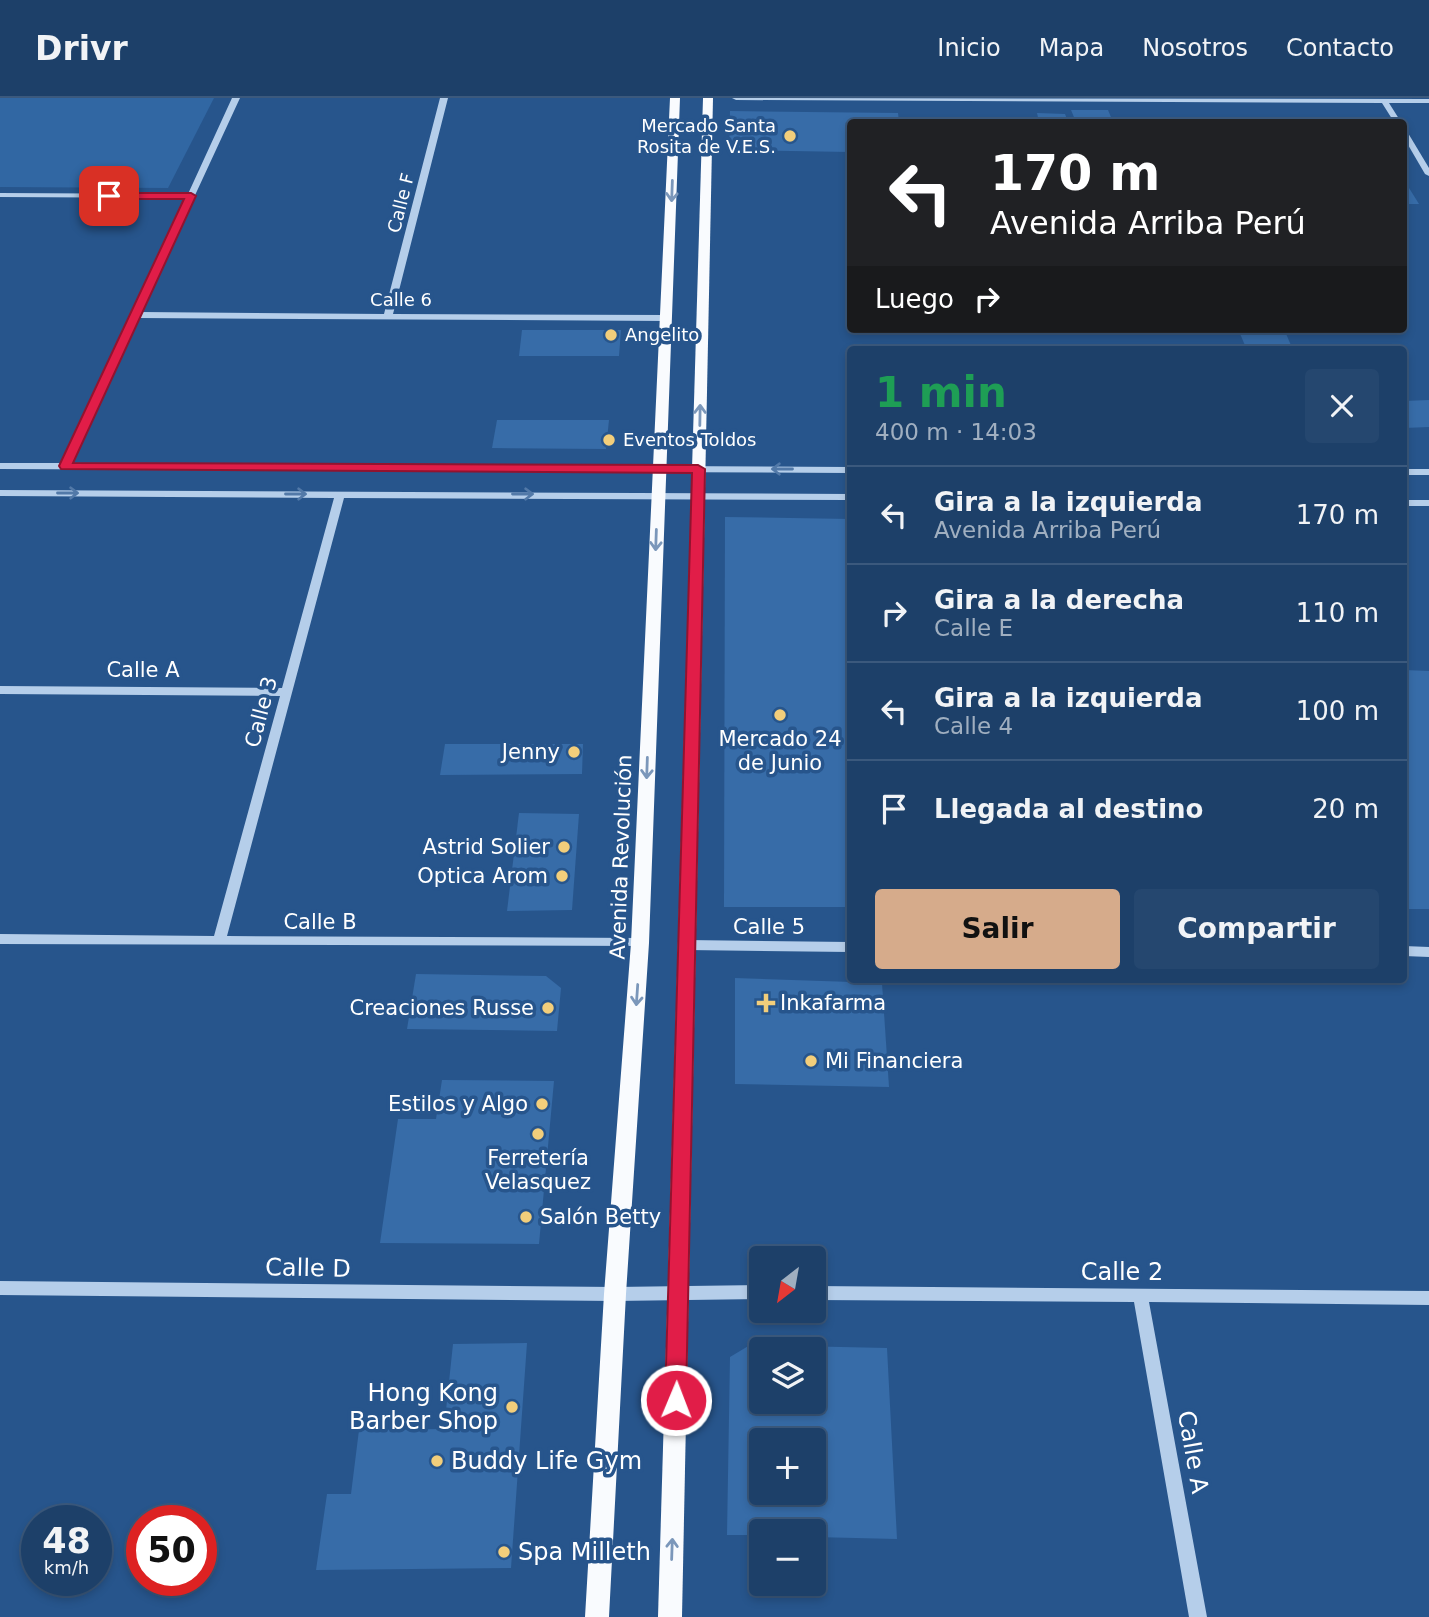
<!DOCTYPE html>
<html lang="es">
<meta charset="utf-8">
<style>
:root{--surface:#1d4069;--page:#25476f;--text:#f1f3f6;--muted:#a0afc0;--line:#3b597d;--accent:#d6ab8b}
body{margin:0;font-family:"DejaVu Sans",sans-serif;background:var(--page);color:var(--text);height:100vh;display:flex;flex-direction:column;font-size:26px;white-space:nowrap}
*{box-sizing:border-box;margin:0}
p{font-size:23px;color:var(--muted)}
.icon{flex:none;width:38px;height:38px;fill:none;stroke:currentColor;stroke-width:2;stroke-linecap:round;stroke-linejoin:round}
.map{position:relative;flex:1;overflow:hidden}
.side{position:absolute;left:847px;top:248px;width:560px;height:637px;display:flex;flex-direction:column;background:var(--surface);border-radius:7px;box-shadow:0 4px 10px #0003,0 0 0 2px var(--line)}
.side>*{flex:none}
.hud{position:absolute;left:847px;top:21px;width:560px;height:214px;border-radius:7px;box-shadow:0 4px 10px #0003,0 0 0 2px var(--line);background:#202124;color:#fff;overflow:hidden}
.needle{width:46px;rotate:211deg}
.buttons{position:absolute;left:749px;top:1148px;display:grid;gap:14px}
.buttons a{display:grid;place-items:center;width:77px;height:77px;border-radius:7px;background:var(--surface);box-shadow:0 4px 10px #0003,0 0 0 2px var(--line);font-size:35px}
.speed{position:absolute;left:21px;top:1407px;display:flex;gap:14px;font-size:35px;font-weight:700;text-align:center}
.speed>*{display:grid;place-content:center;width:91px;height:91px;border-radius:50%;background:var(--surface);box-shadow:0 4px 10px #0003,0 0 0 2px var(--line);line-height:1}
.speed small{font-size:18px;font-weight:400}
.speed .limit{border:10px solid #d22;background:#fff;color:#111}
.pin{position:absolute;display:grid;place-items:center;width:60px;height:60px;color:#fff;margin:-30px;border-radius:14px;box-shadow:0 4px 10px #0006}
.me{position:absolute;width:77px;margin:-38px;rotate:1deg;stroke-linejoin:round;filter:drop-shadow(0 0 5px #0008)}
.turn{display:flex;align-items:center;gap:24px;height:147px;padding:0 28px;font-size:32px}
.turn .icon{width:91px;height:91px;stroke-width:2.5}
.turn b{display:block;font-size:49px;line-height:60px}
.then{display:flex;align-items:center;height:66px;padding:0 28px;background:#0003;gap:14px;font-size:26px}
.round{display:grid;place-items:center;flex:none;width:74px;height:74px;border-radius:7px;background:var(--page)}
.overview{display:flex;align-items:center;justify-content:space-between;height:119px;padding:0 28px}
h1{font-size:42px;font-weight:600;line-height:52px;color:#1e9e55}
.primary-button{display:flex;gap:14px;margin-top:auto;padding:14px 28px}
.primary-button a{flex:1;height:80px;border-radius:7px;background:var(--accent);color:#111;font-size:28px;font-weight:600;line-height:80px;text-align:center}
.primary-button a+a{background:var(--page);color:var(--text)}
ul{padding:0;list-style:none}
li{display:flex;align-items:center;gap:21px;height:98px;padding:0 28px;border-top:2px solid var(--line)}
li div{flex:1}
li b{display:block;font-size:26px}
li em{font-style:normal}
header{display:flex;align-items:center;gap:42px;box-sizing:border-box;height:98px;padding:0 35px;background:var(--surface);border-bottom:2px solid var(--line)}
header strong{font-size:33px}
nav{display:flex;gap:38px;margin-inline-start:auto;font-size:24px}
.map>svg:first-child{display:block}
.green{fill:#3167a3}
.building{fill:#376ca8;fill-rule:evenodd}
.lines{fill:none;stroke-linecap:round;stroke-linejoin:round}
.minor{fill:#b5ceea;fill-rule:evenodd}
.major{fill:#f9fbfe;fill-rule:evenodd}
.oneway{stroke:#7b97ba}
.oneway2{stroke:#5279a8}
.route{fill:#e11d48;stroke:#92132f;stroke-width:2}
.poi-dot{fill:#f2ce7b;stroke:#27558c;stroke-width:2.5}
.labels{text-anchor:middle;stroke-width:7;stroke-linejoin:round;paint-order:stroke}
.far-poi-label{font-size:18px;fill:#fff;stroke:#27558c;text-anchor:start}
.far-street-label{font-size:18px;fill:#fff;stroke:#27558c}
.street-label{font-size:21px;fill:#fff;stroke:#27558c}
.poi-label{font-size:21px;fill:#fff;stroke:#27558c;text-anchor:end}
.near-street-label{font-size:24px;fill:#fff;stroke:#27558c}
.near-poi-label{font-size:24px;fill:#fff;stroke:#27558c;text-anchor:start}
</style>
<header>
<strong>Drivr</strong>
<nav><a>Inicio</a><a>Mapa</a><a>Nosotros</a><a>Contacto</a></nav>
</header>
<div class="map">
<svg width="1429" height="1519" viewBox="0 0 1429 1519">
<rect width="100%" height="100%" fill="#27558c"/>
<!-- green -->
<polygon class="green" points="0,0 214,0 168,90 0,89"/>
<!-- building -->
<g class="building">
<polygon points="1071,12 1108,12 1113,24 1076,24"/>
<polygon points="730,13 898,15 899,24 850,24 850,54 729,52"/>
<polygon points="1037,15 1065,16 1068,24 1039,24"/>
<polygon points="1404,90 1409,90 1419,106 1404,106"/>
<polygon points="1238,231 1284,231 1293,252 1247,252"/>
<polygon points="522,232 621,232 619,258 519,258"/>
<polygon points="1429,302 1429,329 1404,330 1404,303"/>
<polygon points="497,322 609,322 606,351 492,350"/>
<polygon points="725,419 850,421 850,809 724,809"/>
<polygon points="1404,572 1429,573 1429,811 1404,811"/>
<polygon points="445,646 583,646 582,676 440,677"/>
<polygon points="519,715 579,716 572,812 507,813"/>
<polygon points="416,876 546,878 561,890 557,933 407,931"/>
<polygon points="735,880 882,885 889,989 735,986"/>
<polygon points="442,982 554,983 539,1146 380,1145 398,1021 436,1021"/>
<polygon points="527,1245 511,1470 316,1472 327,1396 351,1396 359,1332 444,1331 453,1246"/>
<path d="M750,1247l137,3 10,191 -83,-2v-6h-53v4h-34l3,-178zM761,1251h53v53h-53zM761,1342h53v53h-53z"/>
</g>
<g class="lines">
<!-- minor -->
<g class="minor">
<polygon points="232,0 240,0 141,214 384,216 440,0 448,0 393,216 666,217 670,220 666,223 138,220 71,365 850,369 850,375 0,371 0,365 61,365 185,100 0,99 0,95 188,96"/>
<polygon points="732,0 1429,1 1429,5 1389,5 1401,24 1394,24 1382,5 736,2"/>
<polygon points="1404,33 1408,35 1429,70 1429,78 1425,76 1404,40"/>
<rect x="1404" y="371" width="25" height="6"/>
<polygon points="0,392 850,396 850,402 344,400 227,838 640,840 645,842 646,845 645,848 0,846 0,836 214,838 280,598 0,596 0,588 282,590 334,400 0,398"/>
<rect x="1404" y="402" width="25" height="6"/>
<polygon points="687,842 850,844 850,854 687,852 682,850 681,847 682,844"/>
<polygon points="1404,848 1429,849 1429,859 1404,858"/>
<polygon points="0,1183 615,1189 761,1187 761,1201 615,1203 0,1197"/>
<polygon points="814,1188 1429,1193 1429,1207 1149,1204 1207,1519 1189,1519 1134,1204 814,1202"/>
</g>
<!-- major -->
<g class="major">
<polygon points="670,0 680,0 649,845 626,1196 609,1519 585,1519 604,1196 631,845"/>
<polygon points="703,0 713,0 682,1519 658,1519"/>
</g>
</g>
<!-- one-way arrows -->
<defs><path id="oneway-shaft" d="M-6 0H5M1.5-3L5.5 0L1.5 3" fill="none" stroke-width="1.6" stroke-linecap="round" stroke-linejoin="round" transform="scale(1.75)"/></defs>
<g class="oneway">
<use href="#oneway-shaft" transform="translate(672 93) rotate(92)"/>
<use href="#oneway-shaft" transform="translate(700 317) rotate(-89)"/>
<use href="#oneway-shaft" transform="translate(656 442) rotate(92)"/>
<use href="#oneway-shaft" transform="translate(647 670) rotate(92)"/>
<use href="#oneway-shaft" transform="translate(637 897) rotate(94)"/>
<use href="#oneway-shaft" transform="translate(672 1451) rotate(-88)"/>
</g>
<g class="oneway2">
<use href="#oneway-shaft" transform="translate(782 371) rotate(-180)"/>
<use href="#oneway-shaft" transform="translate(68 395)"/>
<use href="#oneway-shaft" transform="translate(296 396)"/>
<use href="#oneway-shaft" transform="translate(523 396)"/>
</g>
<!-- route -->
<polygon class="route" points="105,95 191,95 196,98 73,365 698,367 705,371 686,1302 683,1309 676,1312 668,1309 665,1302 692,375 61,371 59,368 184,101 109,101 105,100"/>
<!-- markers -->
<g class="poi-dot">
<circle cx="790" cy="38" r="7"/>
<circle cx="611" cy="237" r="7"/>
<circle cx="609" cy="342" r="7"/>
<circle cx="780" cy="617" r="7"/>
<circle cx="574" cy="654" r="7"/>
<circle cx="564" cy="749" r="7"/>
<circle cx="562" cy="778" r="7"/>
<path d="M762.5 894.5h7v7h7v7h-7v7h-7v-7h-7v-7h7z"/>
<circle cx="548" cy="910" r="7"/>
<circle cx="811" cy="963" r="7"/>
<circle cx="542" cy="1006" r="7"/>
<circle cx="538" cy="1036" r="7"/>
<circle cx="526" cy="1119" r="7"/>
<circle cx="512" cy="1309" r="7"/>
<circle cx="437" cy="1363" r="7"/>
<circle cx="504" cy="1454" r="7"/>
</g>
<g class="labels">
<!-- far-poi labels -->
<g class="far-poi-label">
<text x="776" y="34" text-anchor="end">Mercado Santa<tspan x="776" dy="21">Rosita de V.E.S.</tspan></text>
<text x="625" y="243">Angelito</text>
<text x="623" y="348">Eventos Toldos</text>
</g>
<!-- far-street labels -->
<g class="far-street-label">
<text transform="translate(401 105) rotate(-76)" y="6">Calle F</text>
<text x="401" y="208">Calle 6</text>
</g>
<!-- street labels -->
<g class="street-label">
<text x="143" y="579">Calle A</text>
<text transform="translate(261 614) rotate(-75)" y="7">Calle 3</text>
<text transform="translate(621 759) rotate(-88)" y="7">Avenida Revolución</text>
<text x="320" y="831">Calle B</text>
<text x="769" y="836">Calle 5</text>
</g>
<!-- poi labels -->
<g class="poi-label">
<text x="780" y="648" text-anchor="middle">Mercado 24<tspan x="780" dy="24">de Junio</tspan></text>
<text x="560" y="661">Jenny</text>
<text x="550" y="756">Astrid Solier</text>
<text x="548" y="785">Optica Arom</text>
<text x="780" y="912" text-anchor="start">Inkafarma</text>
<text x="534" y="917">Creaciones Russe</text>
<text x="825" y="970" text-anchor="start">Mi Financiera</text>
<text x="528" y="1013">Estilos y Algo</text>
<text x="538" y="1067" text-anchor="middle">Ferretería<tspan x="538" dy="24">Velasquez</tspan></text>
<text x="540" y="1126" text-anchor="start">Salón Betty</text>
</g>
<!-- near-street labels -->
<g class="near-street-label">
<text transform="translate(308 1170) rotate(1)" y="8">Calle D</text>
<text x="1122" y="1182">Calle 2</text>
<text transform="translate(1193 1354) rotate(80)" y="8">Calle A</text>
</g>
<!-- near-poi labels -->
<g class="near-poi-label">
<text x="498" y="1303" text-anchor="end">Hong Kong<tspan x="498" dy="28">Barber Shop</tspan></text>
<text x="451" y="1371">Buddy Life Gym</text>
<text x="518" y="1462">Spa Milleth</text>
</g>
</g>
</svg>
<div class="buttons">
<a><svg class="needle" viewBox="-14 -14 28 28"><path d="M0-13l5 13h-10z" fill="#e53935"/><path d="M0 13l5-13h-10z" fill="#a0afc0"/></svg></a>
<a><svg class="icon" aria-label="layers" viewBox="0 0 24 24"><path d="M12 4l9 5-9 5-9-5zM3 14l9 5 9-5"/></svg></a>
<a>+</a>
<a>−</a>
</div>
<div class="speed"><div>48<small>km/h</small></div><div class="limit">50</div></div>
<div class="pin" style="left:109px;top:98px;background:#d93025"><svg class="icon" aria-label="arrive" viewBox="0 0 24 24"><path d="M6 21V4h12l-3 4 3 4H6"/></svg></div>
<svg class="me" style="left:676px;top:1302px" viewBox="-20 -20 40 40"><circle r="17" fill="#e11d48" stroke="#fff" stroke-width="3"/><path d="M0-11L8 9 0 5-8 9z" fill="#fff"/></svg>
<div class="hud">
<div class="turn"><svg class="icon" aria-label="left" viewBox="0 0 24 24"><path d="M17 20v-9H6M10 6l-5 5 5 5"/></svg><div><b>170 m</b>Avenida Arriba Perú</div></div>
<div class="then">Luego<svg class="icon" aria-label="right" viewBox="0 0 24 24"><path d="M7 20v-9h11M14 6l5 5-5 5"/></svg></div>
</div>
<section class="side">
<div class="overview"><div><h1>1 min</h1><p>400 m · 14:03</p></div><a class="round"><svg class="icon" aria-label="close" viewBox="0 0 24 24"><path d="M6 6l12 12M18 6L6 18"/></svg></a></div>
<ul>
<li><svg class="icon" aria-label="left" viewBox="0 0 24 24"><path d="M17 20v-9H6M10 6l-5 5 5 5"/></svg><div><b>Gira a la izquierda</b><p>Avenida Arriba Perú</p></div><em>170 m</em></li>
<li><svg class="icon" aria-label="right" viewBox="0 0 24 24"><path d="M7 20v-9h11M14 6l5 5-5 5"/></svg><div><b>Gira a la derecha</b><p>Calle E</p></div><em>110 m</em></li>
<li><svg class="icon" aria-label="left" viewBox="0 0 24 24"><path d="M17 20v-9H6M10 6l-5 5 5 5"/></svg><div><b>Gira a la izquierda</b><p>Calle 4</p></div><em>100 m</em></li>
<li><svg class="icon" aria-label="arrive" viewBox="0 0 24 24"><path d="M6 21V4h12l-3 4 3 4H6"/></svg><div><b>Llegada al destino</b></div><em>20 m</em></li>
</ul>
<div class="primary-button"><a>Salir</a><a>Compartir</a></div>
</section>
</div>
